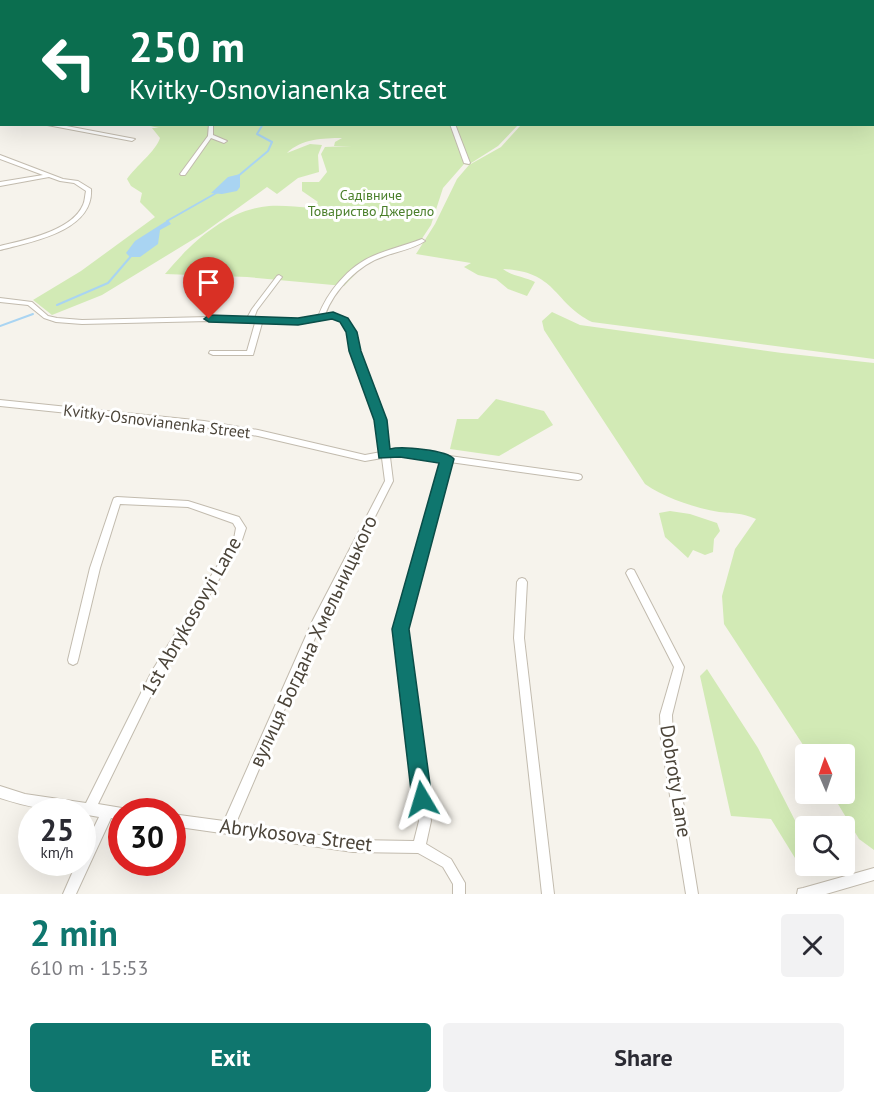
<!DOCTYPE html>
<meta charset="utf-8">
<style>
:root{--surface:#fff;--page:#f2f2f3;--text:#2b2b33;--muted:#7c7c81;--accent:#0f766e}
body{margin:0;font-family:"PT Sans",sans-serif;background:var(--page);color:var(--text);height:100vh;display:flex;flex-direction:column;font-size:22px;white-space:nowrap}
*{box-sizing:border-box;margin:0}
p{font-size:20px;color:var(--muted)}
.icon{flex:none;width:33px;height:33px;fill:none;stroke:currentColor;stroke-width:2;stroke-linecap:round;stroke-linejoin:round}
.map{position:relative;height:894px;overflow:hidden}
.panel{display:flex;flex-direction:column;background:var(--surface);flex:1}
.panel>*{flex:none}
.hud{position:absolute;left:0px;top:0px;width:874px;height:126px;box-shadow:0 6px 24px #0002;background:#0b6e4f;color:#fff;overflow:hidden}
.needle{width:39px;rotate:358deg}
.controls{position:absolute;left:795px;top:744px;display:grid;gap:12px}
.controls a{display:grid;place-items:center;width:60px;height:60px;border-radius:6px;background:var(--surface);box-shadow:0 6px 24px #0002;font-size:30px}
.speed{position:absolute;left:18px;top:798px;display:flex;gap:12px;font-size:30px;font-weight:700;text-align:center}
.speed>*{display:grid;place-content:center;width:78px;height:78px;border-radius:50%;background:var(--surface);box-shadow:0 6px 24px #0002;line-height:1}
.speed small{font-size:15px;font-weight:400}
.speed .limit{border:9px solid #d22;background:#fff;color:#111}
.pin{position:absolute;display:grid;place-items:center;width:51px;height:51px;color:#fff;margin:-62px -26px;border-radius:50% 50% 50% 0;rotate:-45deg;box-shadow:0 0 6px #0007}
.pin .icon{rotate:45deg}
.me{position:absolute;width:66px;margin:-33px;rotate:353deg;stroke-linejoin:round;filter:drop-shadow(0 0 4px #0008)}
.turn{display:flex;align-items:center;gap:21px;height:126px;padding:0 30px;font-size:27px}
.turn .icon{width:78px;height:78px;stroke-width:2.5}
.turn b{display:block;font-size:42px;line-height:51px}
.round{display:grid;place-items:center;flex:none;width:63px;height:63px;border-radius:6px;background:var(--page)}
.overview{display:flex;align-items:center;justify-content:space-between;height:102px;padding:0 30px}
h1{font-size:36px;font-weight:800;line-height:45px;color:var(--accent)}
.primary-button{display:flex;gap:12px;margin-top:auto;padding:12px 30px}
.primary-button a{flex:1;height:69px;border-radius:6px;background:var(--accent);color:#fff;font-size:24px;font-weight:800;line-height:69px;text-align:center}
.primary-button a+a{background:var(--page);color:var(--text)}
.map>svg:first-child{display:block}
.green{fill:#d2eab5}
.water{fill:#a9d4f2}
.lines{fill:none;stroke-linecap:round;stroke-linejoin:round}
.stream{stroke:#a9d4f2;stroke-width:2}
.minor-casing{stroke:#c2bbae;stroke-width:2}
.minor{fill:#fff;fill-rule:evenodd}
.route{fill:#0f766e;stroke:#0a4d48;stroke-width:1.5}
.labels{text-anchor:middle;stroke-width:6;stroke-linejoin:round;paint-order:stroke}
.far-park-label{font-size:14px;fill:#4a7f2a;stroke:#fff}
.street-label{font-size:16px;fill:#4b4439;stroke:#fff}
.near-street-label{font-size:20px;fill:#4b4439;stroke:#fff}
</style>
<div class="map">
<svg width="874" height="894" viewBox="0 0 874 894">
<rect width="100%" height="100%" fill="#f6f3ec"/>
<!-- green -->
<g class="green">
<polygon points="0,0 366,0 373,1 2,2 1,97"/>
<path d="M874,106v253l-282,-37c-39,-19 -34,-50 -89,-53 8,7 22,8 32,13l-8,14 -19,-7 -12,-10 -18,-4 -14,-8 7,-4 -55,-9 19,-30 22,-45 12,-14 32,-18 20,-22 352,-1z"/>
<path d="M146,125h372l-20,21 -30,19 -4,-1 -21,24 -12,37 -10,15 -51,19 -26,27 -97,-9 -82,-3c26,-31 61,-64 104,-68 14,-1 29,1 43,2l6,-6 -16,-11v-9h17l8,-10 -6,-18 4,-7 27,-1h-18l1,-4 7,-4c-19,0 -41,1 -55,15l23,-9 12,1 -4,10 1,17 -21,6 -21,16 -10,-7 -65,47 -100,61 -50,20 -19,-15 48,-29 74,-54 -15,-15 2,-9 -11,-7 -4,-7c9,-13 29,-28 33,-41l-8,-10h7z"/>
<path d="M552,312l28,13 202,28 92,10v487l-15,-11 -27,-45h12v-40h-35l-85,-130 -2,-28 13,-47 21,-30c-17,-7 -20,-5 -37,-7 -24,-4 -54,-14 -74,-28l-101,-154 -2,-9z"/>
<polygon points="496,399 544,411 553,425 499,456 450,449 457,419 478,419"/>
<polygon points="670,511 690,514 717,523 720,531 714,539 713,552 705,555 693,550 688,558 665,537 659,513"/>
<polygon points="707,669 758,748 805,840 806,866 818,866 803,871 771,819 731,816 700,676"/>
</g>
<!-- water -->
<g class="water">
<polygon points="240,174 240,187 237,191 222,194 211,193 228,177"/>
<polygon points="168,220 171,224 160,230 158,244 140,257 130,257 126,253 135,241"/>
</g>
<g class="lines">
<!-- stream -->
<g class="stream">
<polyline points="237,177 268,151 272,142 257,134 263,124"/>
<polyline points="167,221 218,192"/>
<polyline points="57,305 108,283 132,255"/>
<polyline points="0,326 33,314"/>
</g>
<!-- minor casing -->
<g class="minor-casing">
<g id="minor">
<polygon points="39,0 44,0 41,2 36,2"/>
<polygon points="82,0 87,0 85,2 80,2"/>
<polygon points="130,0 136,0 133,2 127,2"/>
<polygon points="152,0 156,0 157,2 153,2"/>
<polygon points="200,0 204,0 205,2 201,2"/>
<polygon points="250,0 254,0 255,2 251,2"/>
<polygon points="0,10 2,10 2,13 0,12"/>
<rect x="0" y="46" width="2" height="2"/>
<rect x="0" y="69" width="2" height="2"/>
<polygon points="2,102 2,107 0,107 0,103"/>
<rect x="0" y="121" width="2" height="2"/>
<polygon points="42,124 56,124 135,139 132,141"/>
<polygon points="209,124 213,124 213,135 227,141 224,143 211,138 185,175 181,175 180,174 208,136"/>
<polygon points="450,124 455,124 470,163 469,164 464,163"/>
<path d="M0,155l63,24 15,2 13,8c3,42 -60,53 -91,61v-4c25,-6 72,-15 83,-41 2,-4 2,-10 3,-14l-12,-8 -14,-2 -11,-4 -49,9v-4l43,-7 -43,-16z"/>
<path d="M422,239l3,2c-12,8 -27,10 -40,15 -26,8 -51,34 -60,59l9,-1 12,5 10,13 3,19 26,69 4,31 11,-2 178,25 3,1 1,2 -1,2 -3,1 -128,-18 -44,167 25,192 -5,23 25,15 14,24v11h-12v-10l-10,-17 -25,-14 -65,-1 -181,-26v-12l52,7 89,-201 72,-139 -3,-23 -17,3 -107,-25 -54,-9 -204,-21v-6l204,21 54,9 107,25 16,-3 -4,-32 -26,-69 -3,-19 -6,-11 -9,-3 -35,6 -36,-1 -9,32h-40l-4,-2 1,-2h37l8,-28 -46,-2 -127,3 -26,-2 -12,-4 -16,-13 -28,-3v-4l32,4 16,14 9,2 25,2 127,-3 38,1 5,-9 25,-33 2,-1 3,2 -25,33 -3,8 44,2 20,-3c9,-25 31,-51 55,-61 16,-7 33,-11 49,-17zM400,455l42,6 -46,168 23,192 -5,20 -61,-1 -117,-17 85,-199 72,-143 -3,-24z"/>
<path d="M117,497l71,4 51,16 7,11 -5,15 -81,134 -62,127 24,4 5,4h-5v8l-11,-2 -35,76h-13l14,-32h5v-10l17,-35 -17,-3v-2c-28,0 -55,-5 -82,-14v-12l25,8 61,9 66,-132 82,-132 2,-11 -3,-5 -45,-16 -68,-3 -20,64 -22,92 -1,3 -4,2 -4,-2 -1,-3 22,-92 23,-68 1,-2z"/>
<polygon points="631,569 634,570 684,667 672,715 673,740 698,894 686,894 661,740 660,715 674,667 626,573 628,570"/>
<polygon points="522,578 525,579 527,582 524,638 554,894 542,894 514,638 517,582 519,579"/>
<polygon points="874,868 874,880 826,894 797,894 798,889 803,888"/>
</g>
</g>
<!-- minor -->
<use href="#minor" class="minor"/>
</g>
<!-- route -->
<path class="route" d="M333,312l15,6 9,14 4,19 26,69 3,29c12,-3 57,1 64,10l-45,170 23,170 -3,7 -7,3 -7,-3 -3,-7 -20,-170 47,-166 -39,-6 -21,1 -5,-38 -25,-69 -3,-19 -6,-10 -8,-3 -34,6 -89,-3 -5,-3 5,-4 89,3z"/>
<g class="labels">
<!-- far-park labels -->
<g class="far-park-label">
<text x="371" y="200">Садівниче<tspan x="371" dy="16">Товариство Джерело</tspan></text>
</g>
<!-- street labels -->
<g class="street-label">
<text transform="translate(157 421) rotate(7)" y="6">Kvitky-Osnovianenka Street</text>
</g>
<!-- near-street labels -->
<g class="near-street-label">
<text transform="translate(191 616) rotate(-60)" y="7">1st Abrykosovyi Lane</text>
<text transform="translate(313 641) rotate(-65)" y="7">вулиця Богдана Хмельницького</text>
<text transform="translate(676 781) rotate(81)" y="7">Dobroty Lane</text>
<text transform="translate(296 835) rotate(7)" y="7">Abrykosova Street</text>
</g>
</g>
</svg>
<div class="controls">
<a><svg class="needle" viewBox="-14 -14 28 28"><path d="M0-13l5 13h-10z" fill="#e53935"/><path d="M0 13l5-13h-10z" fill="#7c7c81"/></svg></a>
<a><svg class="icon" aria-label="search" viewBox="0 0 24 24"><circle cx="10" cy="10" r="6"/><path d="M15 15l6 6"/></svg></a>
</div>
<div class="speed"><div>25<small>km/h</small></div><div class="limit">30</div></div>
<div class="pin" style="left:209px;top:319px;background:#d93025"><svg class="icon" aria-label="arrive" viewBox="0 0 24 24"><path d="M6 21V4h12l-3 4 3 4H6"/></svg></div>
<svg class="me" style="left:422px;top:799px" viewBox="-20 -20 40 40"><path d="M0-17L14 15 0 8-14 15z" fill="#0f766e" stroke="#fff" stroke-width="4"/></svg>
<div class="hud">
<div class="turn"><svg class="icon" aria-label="left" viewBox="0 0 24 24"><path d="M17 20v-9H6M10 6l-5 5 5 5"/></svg><div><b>250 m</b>Kvitky-Osnovianenka Street</div></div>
</div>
</div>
<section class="panel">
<div class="overview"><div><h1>2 min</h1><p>610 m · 15:53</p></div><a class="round"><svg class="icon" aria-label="close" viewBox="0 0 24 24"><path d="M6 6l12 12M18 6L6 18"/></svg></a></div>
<div class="primary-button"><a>Exit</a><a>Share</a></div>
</section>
